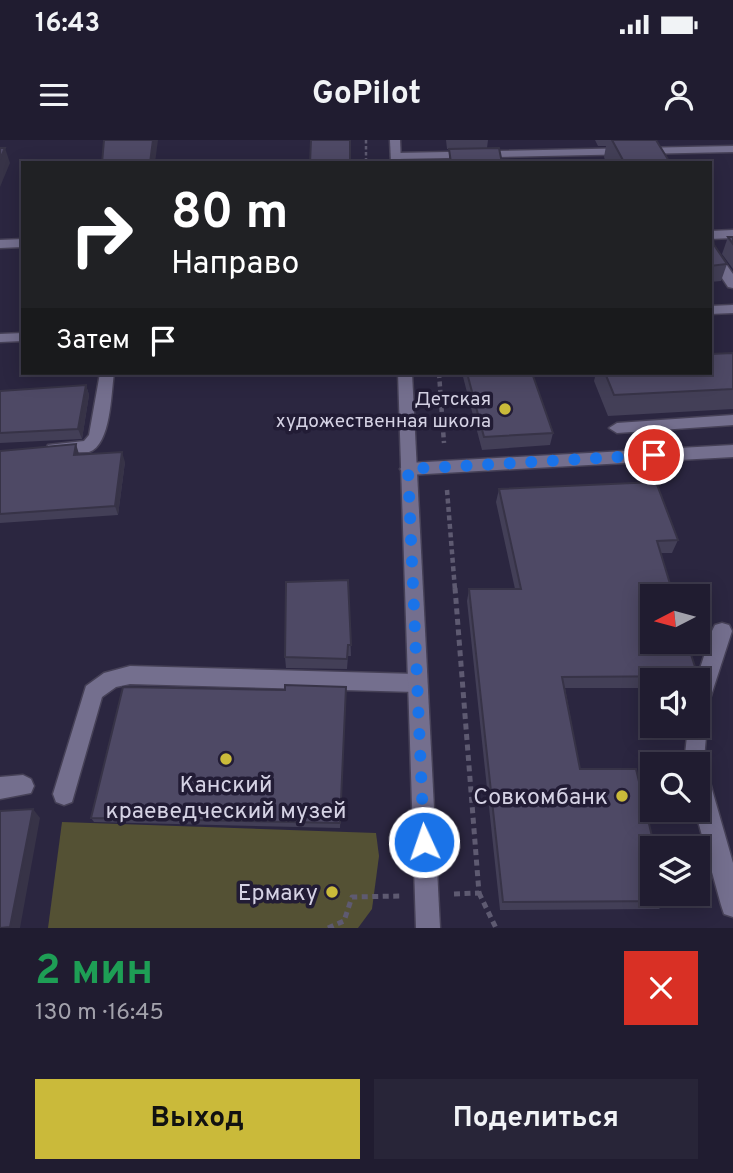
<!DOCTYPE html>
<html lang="ru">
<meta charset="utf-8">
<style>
:root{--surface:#201c30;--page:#282538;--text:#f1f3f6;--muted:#a2a1ab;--line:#3d3a4c;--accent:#caba3a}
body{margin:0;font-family:Overpass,sans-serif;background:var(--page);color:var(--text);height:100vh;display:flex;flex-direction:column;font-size:26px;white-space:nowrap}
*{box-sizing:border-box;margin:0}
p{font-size:23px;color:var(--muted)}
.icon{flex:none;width:38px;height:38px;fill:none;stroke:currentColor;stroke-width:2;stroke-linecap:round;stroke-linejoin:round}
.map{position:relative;height:788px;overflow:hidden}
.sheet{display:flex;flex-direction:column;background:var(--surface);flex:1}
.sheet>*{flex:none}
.banner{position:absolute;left:21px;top:21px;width:691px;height:214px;border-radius:0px;box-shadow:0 4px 18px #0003,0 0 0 2px var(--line);background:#202124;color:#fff;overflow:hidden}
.needle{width:46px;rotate:264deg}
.buttons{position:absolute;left:640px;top:444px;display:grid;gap:14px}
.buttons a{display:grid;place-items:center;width:70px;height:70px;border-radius:0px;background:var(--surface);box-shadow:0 4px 18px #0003,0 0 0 2px var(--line);font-size:35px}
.pin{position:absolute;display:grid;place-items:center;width:60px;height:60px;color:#fff;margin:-30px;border:4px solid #fff;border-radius:50%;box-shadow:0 2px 7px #0007}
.me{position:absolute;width:77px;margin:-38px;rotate:357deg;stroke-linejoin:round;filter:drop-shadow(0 0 5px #0008)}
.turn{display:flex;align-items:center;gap:24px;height:147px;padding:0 35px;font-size:32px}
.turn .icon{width:91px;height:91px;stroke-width:2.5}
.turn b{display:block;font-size:49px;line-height:60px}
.then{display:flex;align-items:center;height:66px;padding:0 35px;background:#0003;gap:14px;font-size:26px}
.round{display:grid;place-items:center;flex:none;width:74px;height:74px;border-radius:0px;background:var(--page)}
.head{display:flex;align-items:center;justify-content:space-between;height:119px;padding:0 35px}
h1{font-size:42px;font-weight:700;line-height:52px;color:#1e9e55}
.action{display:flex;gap:14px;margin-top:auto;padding:14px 35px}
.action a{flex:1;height:80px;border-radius:0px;background:var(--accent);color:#111;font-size:28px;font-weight:700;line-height:80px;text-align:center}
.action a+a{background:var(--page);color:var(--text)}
.status{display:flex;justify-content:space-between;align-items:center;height:49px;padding:0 35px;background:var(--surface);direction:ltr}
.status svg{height:19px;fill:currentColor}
header{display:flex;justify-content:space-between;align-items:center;height:91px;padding:0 35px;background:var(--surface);font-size:32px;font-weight:700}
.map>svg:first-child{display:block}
.green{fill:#545134}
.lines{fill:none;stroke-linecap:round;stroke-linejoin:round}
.service-casing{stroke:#464157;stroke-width:3}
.minor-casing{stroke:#464157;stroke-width:3}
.tertiary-casing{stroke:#464157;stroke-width:3}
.path-far2{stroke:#5e5a71;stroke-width:2.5;stroke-dasharray:3.5 2.5;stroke-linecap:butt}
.path-far1{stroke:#5e5a71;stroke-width:4.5;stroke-dasharray:5 3.5;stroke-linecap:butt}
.path{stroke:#5e5a71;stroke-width:5;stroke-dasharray:6 4.5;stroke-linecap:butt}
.service{fill:#746f8e;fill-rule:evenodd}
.minor{fill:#746f8e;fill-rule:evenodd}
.tertiary{fill:#746f8e;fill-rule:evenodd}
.wall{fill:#433f57}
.shaded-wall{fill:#373347}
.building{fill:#4e4965;stroke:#373347;stroke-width:2}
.route{stroke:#1a73e8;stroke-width:12;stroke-dasharray:0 21.6}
.poi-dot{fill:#caba3a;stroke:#221c35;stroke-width:2.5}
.labels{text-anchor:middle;stroke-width:7;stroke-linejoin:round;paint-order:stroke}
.poi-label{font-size:19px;fill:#d5d2e4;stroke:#221c35;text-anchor:end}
.near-poi-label{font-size:23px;fill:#d5d2e4;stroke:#221c35;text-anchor:end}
</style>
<div class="status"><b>16:43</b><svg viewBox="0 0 49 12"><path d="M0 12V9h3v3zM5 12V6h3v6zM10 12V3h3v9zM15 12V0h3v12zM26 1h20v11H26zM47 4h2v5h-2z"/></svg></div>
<header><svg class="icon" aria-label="menu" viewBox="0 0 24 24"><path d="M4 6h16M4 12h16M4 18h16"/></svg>GoPilot<svg class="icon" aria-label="person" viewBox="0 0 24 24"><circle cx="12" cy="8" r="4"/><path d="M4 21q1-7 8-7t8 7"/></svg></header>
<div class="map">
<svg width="733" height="788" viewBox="0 0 733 788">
<rect width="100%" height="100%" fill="#2b2640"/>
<!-- green -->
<polygon class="green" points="62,682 376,693 379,716 372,769 358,788 48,788"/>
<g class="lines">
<!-- service casing -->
<g class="service-casing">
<g id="service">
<polygon points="733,6 733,12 396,19 391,16 396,13"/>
<polygon points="733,90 733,98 710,99 710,91"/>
<polygon points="23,99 23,107 0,108 0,100"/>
<polygon points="710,106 714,107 733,134 733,148 728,147 710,120"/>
<path d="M100,233h14c-3,20 -3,72 -25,79l-41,1 -2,-4 2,-4 36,-4 5,-6z"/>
<polygon points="733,275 733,285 617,293 609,288 617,283"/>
<polygon points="733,305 733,317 408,335 400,329 408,323"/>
<polygon points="722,483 729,485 732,491 709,562 703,631 709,639 733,723 733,777 724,774 721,765 695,670 698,670 698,625 684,625 688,586 698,586 698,541 696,541 712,491 715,485"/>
<polygon points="130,526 416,534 423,537 426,543 423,549 416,552 130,544 116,547 102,557 72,662 64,665 56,662 53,654 86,546 104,533"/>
<polygon points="23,635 31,639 34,646 31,653 0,659 0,637"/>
</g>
</g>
<!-- minor casing -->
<g class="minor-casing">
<polygon id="minor" points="733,165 733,173 710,174 710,166"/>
</g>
<!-- tertiary casing -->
<g class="tertiary-casing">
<g id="tertiary">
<polygon points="390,0 400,0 401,23 391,23"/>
<polygon points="23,193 23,201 0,202 0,194"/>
<polygon points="398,233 412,233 440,788 416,788"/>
</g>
</g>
<!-- path-far2 -->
<polyline class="path-far2" points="366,0 366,23"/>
<!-- path-far1 -->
<g class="path-far1">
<polyline points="439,233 444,303"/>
<polyline points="447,350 455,450"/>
</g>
<!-- path -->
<g class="path">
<polyline points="479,753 496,788"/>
<polyline points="454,754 479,753 455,448"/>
<polyline points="328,788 344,781 352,757 400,756"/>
</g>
<!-- service -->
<use href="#service" class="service"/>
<!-- minor -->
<use href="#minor" class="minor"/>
<!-- tertiary -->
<use href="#tertiary" class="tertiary"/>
</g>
<!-- wall -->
<g class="wall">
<polygon points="446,0 488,0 487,8 502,23 449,23 449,9 447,9"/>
<polygon points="595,0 656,0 669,21 669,23 606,23 604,17 606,6 598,6"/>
<polygon points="728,97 733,97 733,129 722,114"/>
<polygon points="710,98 727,124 721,141 710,142"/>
<polygon points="733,213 733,269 608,276 594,241 596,233 710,233"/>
<polygon points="462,233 532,233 553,293 550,305 482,310"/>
<polygon points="86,245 89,255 82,299 0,303 0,251"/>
<polygon points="0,311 79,315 125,322 118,375 0,383"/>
<polygon points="499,349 678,400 672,413 661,413 698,536 695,541 653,541 653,548 565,548 580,629 667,761 659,769 500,770 467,461 469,449 515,449 496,362"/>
<polygon points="348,440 351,516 348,516 347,529 286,528 285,517"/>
<polygon points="346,553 340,688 94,682 91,678"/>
</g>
<!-- shaded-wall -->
<g class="shaded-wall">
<polygon points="153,0 158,0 155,23 150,23"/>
<polygon points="5,8 10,23 0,47 0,19"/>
<polygon points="86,245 89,255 82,299 78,289"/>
<polygon points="76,304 79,314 77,325 74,315"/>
<polygon points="122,312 125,322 118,375 115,366"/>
<polygon points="33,669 40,678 20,788 11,788 10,787"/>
</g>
<!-- building -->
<g class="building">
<polygon points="104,0 153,0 150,23 102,23"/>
<polygon points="311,0 350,0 350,23 310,23"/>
<polygon points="612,0 656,0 669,21 624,22"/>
<polygon points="0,8 5,8 0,19"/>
<polygon points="499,8 502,23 451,23 449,9"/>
<polygon points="728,97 733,97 733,104"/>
<polygon points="710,98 713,98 714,105 727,124 710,126"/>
<polygon points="733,213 733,249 614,255 605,233 710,233 710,214"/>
<polygon points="467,233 532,233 553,293 484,297"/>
<polygon points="86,245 78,289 0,293 0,251"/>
<polygon points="76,304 74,315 122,312 115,366 0,374 0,311"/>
<polygon points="656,342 678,400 657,401 674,457 653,457 653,502 687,502 698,536 562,537 580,629 636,629 655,709 653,709 653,754 665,754 667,761 503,762 469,449 521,449 499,349"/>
<polygon points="348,440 351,505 348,505 347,519 285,517 286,442"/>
<polygon points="285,545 346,547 340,683 91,678 123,547 285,550"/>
<polygon points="33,669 10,787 0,788 0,671"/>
</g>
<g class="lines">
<!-- route -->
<polyline class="route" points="424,702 408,329 654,315"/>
</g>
<!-- markers -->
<g class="poi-dot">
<circle cx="505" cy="269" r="7"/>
<circle cx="226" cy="619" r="7"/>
<circle cx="622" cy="656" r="7"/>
<circle cx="332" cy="752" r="7"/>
</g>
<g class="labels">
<!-- poi labels -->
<g class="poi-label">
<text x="491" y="265">Детская<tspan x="491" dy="22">художественная школа</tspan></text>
</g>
<!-- near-poi labels -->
<g class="near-poi-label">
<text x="226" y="652" text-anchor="middle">Канский<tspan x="226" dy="26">краеведческий музей</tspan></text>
<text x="608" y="664">Совкомбанк</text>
<text x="318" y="760">Ермаку</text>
</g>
</g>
</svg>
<div class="buttons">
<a><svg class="needle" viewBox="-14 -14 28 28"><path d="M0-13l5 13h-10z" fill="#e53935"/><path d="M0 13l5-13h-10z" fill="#a2a1ab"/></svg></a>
<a><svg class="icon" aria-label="sound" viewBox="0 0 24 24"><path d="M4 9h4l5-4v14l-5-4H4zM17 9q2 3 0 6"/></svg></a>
<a><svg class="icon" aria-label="search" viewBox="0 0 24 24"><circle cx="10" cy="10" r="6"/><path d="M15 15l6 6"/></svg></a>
<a><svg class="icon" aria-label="layers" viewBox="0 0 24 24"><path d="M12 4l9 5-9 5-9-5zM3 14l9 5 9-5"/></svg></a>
</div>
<div class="pin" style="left:654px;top:315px;background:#d93025"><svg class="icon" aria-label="arrive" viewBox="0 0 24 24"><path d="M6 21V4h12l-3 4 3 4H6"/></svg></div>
<svg class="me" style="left:424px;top:702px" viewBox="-20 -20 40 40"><circle r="17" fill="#1a73e8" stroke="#fff" stroke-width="3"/><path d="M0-11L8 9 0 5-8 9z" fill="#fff"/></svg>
<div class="banner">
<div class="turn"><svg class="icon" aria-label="right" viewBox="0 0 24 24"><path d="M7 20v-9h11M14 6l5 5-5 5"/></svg><div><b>80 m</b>Направо</div></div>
<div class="then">Затем<svg class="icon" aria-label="arrive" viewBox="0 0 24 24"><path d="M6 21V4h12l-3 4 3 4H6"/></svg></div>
</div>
</div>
<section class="sheet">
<div class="head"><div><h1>2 мин</h1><p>130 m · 16:45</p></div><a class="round" style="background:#d93025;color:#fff"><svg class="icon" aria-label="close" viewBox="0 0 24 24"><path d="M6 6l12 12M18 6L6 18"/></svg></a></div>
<div class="action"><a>Выход</a><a>Поделиться</a></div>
</section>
